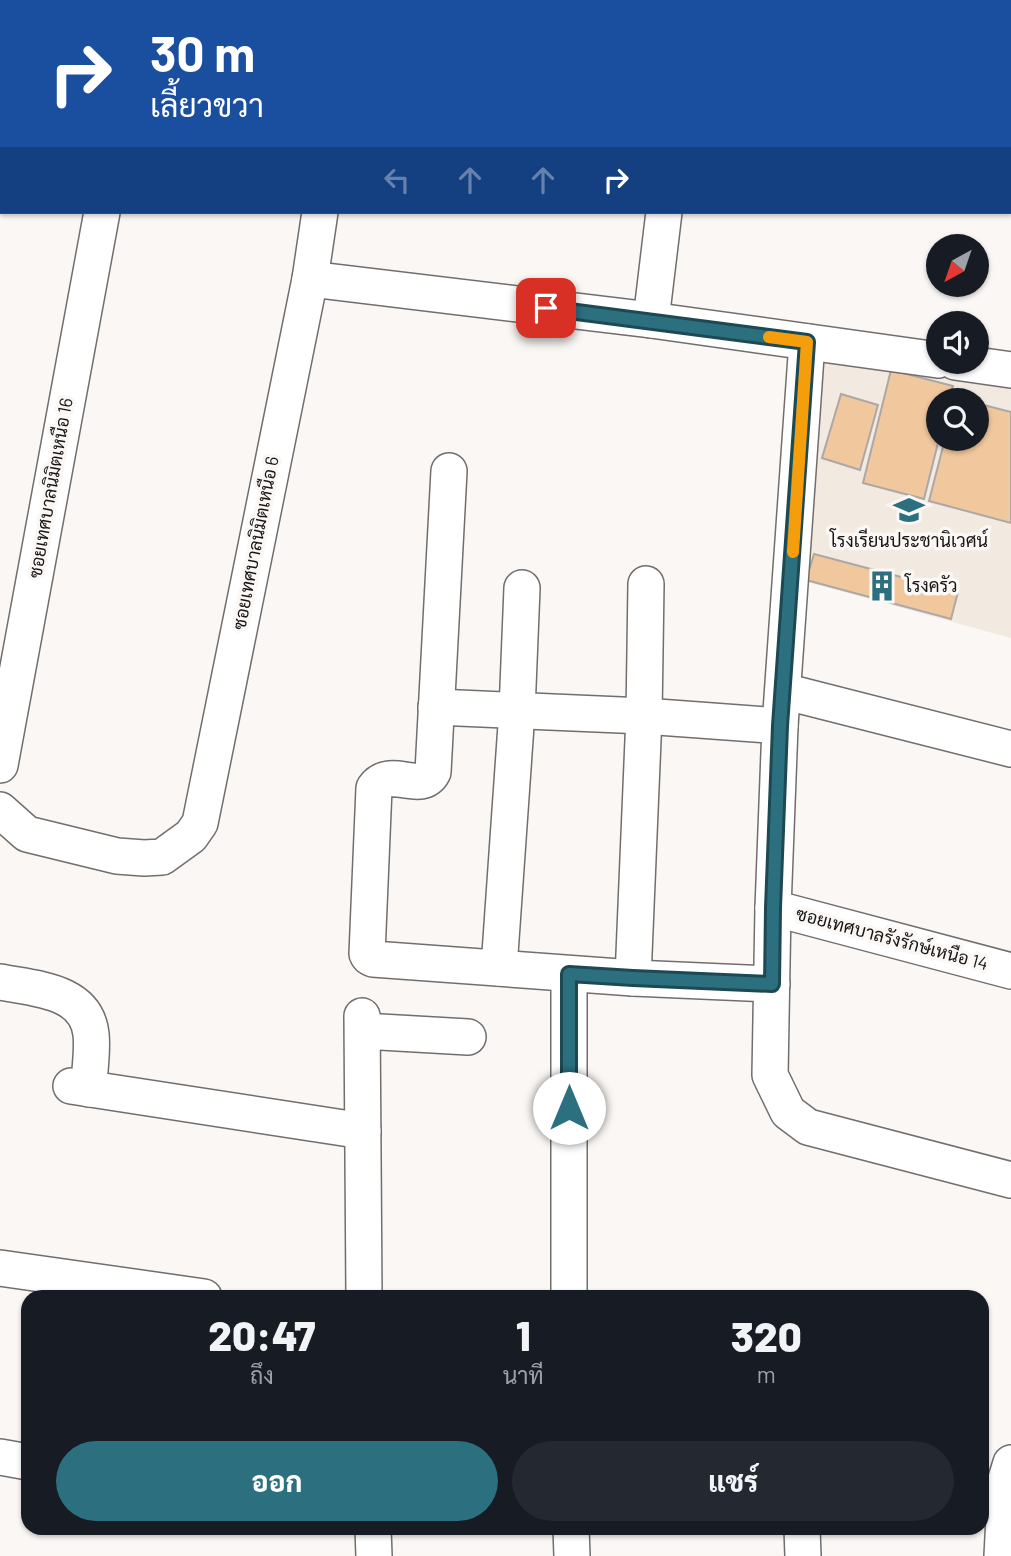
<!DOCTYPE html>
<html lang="th">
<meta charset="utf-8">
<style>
:root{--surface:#171b24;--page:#242831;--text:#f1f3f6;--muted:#9ea1a6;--accent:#2c7080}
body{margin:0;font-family:Barlow,Sarabun,sans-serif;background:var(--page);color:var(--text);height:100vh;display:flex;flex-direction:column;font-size:26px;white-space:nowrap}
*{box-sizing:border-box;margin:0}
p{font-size:23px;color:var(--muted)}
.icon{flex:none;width:38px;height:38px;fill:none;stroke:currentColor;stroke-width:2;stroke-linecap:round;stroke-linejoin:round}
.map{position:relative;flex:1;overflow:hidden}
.side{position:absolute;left:21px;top:1290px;width:968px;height:245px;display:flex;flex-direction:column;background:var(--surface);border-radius:21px;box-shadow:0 2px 5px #0004}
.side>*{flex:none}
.hud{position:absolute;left:0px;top:0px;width:1012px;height:214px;box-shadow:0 2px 5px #0004;background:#1a4fa0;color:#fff;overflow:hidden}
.needle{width:46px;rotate:220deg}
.buttons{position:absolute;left:926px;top:234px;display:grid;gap:14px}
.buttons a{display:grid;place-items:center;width:63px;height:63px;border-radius:50%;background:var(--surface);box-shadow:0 2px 5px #0004;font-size:35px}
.pin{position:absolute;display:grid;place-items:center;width:60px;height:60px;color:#fff;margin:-30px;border-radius:14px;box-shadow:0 4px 10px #0006}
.me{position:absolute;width:77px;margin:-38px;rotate:0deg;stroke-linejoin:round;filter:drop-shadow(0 0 5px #0008)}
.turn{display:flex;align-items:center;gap:24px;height:147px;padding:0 35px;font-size:32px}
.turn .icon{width:91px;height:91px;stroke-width:2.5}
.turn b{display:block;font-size:49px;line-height:60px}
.lanes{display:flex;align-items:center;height:66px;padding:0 35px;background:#0003;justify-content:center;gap:35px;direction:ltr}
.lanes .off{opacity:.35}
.eta{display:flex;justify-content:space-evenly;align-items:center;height:119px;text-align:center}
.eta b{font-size:42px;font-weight:800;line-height:49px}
.button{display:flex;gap:14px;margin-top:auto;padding:14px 35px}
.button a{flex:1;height:80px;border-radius:42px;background:var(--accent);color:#fff;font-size:28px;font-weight:800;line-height:80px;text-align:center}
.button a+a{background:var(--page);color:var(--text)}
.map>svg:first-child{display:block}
.built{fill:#f2e9e1;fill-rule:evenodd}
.building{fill:#f1c79d;stroke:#aba8a5;stroke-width:2}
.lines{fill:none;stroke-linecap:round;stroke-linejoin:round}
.minor-casing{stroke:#716e6c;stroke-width:38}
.minor{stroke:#fff;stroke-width:35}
.route-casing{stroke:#1d4953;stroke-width:18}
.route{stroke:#2c7080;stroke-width:12}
.slow{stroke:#f59e0b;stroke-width:12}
.labels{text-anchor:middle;stroke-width:7;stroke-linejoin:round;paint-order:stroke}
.street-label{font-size:18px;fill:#171515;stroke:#faf7f4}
.poi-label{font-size:18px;fill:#171515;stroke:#faf7f4}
</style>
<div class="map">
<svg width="1011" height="1556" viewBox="0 0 1011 1556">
<rect width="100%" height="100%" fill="#faf7f4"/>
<!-- built -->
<path class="built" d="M817,354l194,25v259l-207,-57zM938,401h38v38h-38z"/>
<!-- building -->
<g class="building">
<polygon points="891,370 953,386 949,401 938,401 938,439 939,439 924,499 863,483"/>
<polygon points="841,394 878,405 860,470 822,458"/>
<polygon points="976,403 1011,412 1011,523 929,501 945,439 976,439"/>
<polygon points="814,554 958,592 951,619 806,580"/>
</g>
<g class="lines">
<!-- minor casing -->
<g class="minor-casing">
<g id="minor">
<polyline points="141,2 141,0"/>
<polyline points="354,2 355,0"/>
<polyline points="1010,134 1011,134"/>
<polyline points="310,279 651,320 938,360"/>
<polyline points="651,320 664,212"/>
<polyline points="807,342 780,726 773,908 770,1075 788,1112 808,1127 1011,1180"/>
<polyline points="955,362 1011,370"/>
<path d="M449,471l-16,301c-12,23 -43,-7 -59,16l-7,166 2,3 4,2 260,19 139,6"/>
<polyline points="783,691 1011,749"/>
<polyline points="436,707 644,716 780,726"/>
<polyline points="0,765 102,212"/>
<polyline points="0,810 27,834 117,856 144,858 162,857 191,836 200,823 310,279 320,212"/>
<polyline points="773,908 1011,971"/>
<polyline points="499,968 517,711 522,588"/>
<polyline points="569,974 569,1297"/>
<polyline points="633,978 644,716 646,584"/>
<path d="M0,982c35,7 86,8 91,52 2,18 -2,37 -2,55"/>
<polyline points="362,1016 364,1297"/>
<polyline points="363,1031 468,1037"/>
<polyline points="71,1086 363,1131"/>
<polyline points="0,1268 204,1297"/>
<polyline points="0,1457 28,1462"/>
<polyline points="373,1528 374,1556"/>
<polyline points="571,1528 572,1556"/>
<polyline points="802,1528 803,1556"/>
<polyline points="1002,1556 1006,1479 1011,1463"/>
</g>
</g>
<!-- minor -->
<use href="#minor" class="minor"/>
</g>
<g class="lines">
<!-- route casing -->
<g class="route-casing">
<polyline id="route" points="546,308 807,342 780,726 773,908 772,984 633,978 569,974 569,1108"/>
</g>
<!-- route -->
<use href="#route" class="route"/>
<!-- slow -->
<polyline class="slow" points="769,337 807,342 793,552"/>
</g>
<!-- icons -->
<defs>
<g id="school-bare" transform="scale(2.415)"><path d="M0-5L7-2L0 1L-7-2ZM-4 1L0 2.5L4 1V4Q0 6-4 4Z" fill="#2c7080" stroke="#faf7f4" stroke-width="2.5" paint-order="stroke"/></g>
<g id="building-bare" transform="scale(2.415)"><path d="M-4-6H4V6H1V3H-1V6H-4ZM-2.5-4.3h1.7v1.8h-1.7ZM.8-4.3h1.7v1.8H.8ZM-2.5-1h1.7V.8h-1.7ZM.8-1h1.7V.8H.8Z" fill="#2c7080" stroke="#faf7f4" stroke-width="2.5" paint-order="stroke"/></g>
</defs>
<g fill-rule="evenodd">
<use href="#school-bare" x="909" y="510"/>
<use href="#building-bare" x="882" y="586"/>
</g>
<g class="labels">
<!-- street labels -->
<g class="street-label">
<text transform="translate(51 488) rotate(-80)" y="6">ซอยเทศบาลนิมิตเหนือ 16</text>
<text transform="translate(256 543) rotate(-79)" y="6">ซอยเทศบาลนิมิตเหนือ 6</text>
<text transform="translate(892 939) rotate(15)" y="6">ซอยเทศบาลรังรักษ์เหนือ 14</text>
</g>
<!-- poi labels -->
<g class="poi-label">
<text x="909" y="547">โรงเรียนประชานิเวศน์</text>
<text x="905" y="592" text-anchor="start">โรงครัว</text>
</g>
</g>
</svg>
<div class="buttons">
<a><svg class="needle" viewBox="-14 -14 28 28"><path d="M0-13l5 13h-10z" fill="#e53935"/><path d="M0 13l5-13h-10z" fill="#9ea1a6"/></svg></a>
<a><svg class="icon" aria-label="sound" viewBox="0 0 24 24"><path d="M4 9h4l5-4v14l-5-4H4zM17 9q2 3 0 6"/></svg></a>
<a><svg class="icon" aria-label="search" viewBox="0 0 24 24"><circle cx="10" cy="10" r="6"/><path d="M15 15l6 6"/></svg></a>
</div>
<div class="pin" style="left:546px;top:308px;background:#d93025"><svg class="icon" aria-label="arrive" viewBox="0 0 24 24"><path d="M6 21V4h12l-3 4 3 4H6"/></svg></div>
<svg class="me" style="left:569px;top:1108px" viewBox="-20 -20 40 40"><circle r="19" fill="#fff"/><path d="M0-13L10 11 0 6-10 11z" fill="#2c7080"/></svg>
<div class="hud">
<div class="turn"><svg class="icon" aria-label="right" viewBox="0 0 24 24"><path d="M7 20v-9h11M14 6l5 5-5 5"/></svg><div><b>30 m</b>เลี้ยวขวา</div></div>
<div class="lanes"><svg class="icon off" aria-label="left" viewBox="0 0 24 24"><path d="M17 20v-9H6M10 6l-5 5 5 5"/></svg><svg class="icon off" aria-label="ahead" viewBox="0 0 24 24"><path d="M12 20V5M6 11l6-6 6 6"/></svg><svg class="icon off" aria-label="ahead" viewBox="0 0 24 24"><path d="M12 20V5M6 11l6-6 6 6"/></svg><svg class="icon" aria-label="right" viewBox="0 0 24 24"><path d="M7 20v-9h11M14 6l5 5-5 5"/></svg></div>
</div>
<section class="side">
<div class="eta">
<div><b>20:47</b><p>ถึง</p></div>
<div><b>1</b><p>นาที</p></div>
<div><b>320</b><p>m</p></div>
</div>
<div class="button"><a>ออก</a><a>แชร์</a></div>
</section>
</div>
